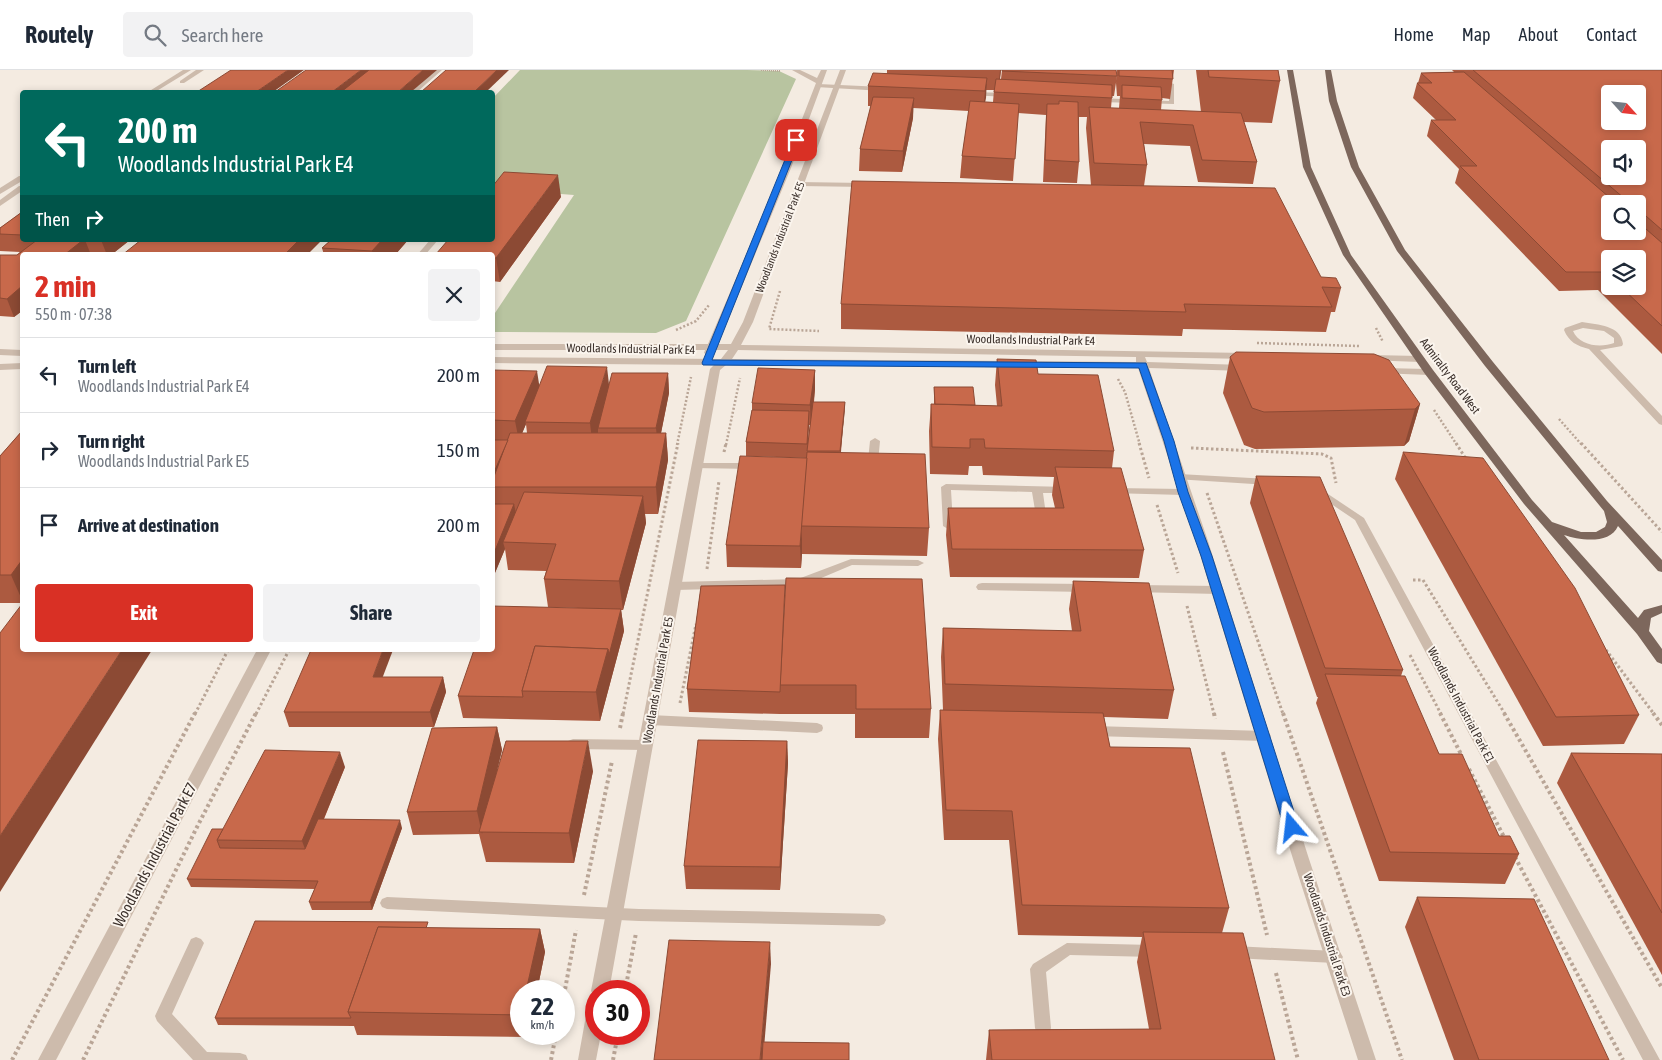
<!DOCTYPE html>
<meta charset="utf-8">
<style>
:root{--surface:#fff;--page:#f2f2f3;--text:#1f2937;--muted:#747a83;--line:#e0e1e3;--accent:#d93025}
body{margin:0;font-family:"Asap Condensed",sans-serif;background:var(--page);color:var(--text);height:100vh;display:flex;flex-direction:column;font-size:19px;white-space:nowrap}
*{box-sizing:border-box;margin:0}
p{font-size:16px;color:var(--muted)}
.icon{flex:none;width:28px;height:28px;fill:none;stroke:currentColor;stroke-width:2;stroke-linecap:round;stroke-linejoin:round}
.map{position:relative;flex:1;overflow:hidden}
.drawer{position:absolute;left:20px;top:182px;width:475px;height:400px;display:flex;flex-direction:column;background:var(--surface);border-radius:5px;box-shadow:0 2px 8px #0003}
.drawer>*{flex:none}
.banner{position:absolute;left:20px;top:20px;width:475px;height:152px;border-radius:5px;box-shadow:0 2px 8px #0003;background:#00695c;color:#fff;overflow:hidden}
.needle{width:32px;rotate:117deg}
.fabs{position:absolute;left:1601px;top:15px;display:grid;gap:10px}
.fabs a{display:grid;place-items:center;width:45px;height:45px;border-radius:5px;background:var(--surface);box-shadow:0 2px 8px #0003;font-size:25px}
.speed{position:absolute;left:510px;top:910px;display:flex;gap:10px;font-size:25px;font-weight:700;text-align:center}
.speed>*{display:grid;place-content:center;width:65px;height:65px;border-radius:50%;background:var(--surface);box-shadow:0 2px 8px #0003;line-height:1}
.speed small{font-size:12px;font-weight:400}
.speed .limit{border:8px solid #d22;background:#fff;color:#111}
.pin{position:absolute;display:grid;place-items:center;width:42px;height:42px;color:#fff;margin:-21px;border-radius:10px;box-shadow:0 2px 8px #0006}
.me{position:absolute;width:55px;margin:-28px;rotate:343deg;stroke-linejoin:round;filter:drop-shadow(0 0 4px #0008)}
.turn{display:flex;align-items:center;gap:18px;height:105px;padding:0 15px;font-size:22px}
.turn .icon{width:65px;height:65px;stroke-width:2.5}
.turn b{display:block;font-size:35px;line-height:42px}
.then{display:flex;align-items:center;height:48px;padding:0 15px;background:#0003;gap:10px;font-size:19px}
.round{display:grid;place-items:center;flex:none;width:52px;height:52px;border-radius:5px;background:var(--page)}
.overview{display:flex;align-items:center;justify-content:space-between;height:85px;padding:0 15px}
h1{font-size:30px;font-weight:700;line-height:38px;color:var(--accent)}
.button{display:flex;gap:10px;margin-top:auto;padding:10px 15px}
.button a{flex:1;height:58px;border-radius:5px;background:var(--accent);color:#fff;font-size:20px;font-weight:700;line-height:58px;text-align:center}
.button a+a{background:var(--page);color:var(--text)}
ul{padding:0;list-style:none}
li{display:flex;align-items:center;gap:15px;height:75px;padding:0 15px;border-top:1px solid var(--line)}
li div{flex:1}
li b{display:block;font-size:19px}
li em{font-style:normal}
header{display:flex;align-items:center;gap:30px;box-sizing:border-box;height:70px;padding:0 25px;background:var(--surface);border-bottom:1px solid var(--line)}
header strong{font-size:24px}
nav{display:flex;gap:28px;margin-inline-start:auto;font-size:18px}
.search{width:350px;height:45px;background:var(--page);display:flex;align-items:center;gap:12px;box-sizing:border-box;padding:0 18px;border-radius:5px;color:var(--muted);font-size:19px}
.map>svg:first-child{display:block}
.green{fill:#b8c4a0}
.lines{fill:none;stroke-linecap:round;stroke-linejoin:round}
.path-far3{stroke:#b9a596;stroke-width:2;stroke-dasharray:1 1;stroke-linecap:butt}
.path-far2{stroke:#b9a596;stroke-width:2.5;stroke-dasharray:2 2;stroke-linecap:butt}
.path-far1{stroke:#b9a596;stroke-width:3;stroke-dasharray:2.5 2.5;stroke-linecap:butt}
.path{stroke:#b9a596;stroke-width:4;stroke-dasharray:3 3;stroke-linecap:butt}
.lane{fill:#cdbbac;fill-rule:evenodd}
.street{fill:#cdbbac;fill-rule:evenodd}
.primary{fill:#7d675c;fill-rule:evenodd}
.wall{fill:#ac5a40;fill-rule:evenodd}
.shaded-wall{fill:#8c4a34}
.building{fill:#c8694b;stroke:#8c4a34;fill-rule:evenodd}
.route{fill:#1a73e8;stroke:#114b97}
.labels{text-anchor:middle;stroke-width:4;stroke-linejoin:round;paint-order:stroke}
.far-street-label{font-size:11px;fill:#3b302b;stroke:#fbf5ee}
.street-label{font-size:12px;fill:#3b302b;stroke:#fbf5ee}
.near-street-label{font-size:15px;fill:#3b302b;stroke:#fbf5ee}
</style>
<header>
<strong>Routely</strong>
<div class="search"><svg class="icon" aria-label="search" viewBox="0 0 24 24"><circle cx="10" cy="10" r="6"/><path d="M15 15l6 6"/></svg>Search here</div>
<nav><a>Home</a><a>Map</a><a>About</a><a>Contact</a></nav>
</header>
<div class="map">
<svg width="1662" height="990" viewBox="0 0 1662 990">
<rect width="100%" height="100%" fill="#f4ebe1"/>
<!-- green -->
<polygon class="green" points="520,0 747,0 779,1 796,9 686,251 656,263 493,262 493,246 574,125 493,119 492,29"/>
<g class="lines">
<!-- path-far3 -->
<polyline class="path-far3" points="761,0 780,1"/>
<!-- path-far2 -->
<g class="path-far2">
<polyline points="780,221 769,259 819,261"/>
<polyline points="1376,258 1383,272"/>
<polyline points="676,260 696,251 709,235"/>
<polyline points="1257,273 1359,276"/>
<polyline points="1118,309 1125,322 1140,375"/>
<polyline points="1434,340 1457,375"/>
<polyline points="1559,349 1582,375"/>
<polyline points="677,375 691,307"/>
<polyline points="726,375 740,308"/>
</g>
<!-- path-far1 -->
<g class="path-far1">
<polyline points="1139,373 1149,408"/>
<polyline points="1456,373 1466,389"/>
<polyline points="1581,373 1662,462"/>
<polyline points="1191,378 1322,384 1331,388 1336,413"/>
<polyline points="724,382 726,373"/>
<polyline points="1207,423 1283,644"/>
<polyline points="1157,435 1178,503"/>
<polyline points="707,499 719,411"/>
<polyline points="1413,510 1423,510 1505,644"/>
<polyline points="1187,536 1214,644"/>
<polyline points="1606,580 1654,644"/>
<polyline points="1410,585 1441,644"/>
<polyline points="680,633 696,554"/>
<polyline points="195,644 228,580"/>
<polyline points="256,644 289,580"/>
<polyline points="623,644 678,373"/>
</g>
<!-- path -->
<g class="path">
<polyline points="1214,643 1215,649"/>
<polyline points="1283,643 1402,990"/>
<polyline points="1440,643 1462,686"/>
<polyline points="1504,643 1662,918"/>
<polyline points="1653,643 1662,655"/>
<polyline points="620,658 623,643"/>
<polyline points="1223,682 1267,865"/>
<polyline points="1469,699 1505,769"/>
<polyline points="1515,787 1623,990"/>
<polyline points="584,825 612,691"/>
<polyline points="1276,903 1298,990"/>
<polyline points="625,921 636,863"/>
<polyline points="564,925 576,860"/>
<polyline points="12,990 195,643"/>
<polyline points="83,990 197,757 256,643"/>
<polyline points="551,990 556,964"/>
<polyline points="613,990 618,964"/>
</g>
<!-- lane -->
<g class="lane">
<polygon points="435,0 442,0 417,22 411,22"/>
<polygon points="1162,10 1174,14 1174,34 1099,32 1096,30 1099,28 1169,31 1168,15 1160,13 1159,12"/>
<polygon points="818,14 883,17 886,19 883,21 816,17 816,15"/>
<polygon points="971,22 1008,23 1011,25 1008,27 969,25 969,23"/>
<polygon points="797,112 866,113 870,115 866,117 800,116 797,116"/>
<polygon points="430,170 438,170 425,185 417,185"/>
<path d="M1582,252c16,3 39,3 41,22l-1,2 -22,4 62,66v9l-3,-1 -70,-75c-12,-3 -20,-7 -25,-19l1,-2zM1583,258l21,3 10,7v5c-13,5 -35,3 -41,-12z"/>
<polygon points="875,368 880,371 878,392 872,396 864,396 863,394 868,390 870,371"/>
<polygon points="697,393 753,393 758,396 753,399 693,398 692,396"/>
<polygon points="1179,404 1269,409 1274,412 1269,415 1175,409 1174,407"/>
<polygon points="946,414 1068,417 1073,420 1068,423 1043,423 1047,452 1042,455 1037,452 1032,422 951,420 953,453 956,456 955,458 948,459 943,456 941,417"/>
<polygon points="1316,416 1364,448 1660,990 1643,990 1355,450 1312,421 1311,419 1312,417"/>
<polygon points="1114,418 1183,419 1188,422 1183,425 1110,423 1109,421"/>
<polygon points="851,489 918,490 924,493 918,496 852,495 800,517 675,520 669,516 675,512 798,509"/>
<polygon points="982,513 1086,514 1092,518 1086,522 978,520 976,517 978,514"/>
<polygon points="1137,515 1218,516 1224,520 1218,524 1133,522 1131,519 1133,516"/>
<polygon points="650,645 817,653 822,655 823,658 822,661 817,663 650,655 645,653 644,650 645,647"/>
<polygon points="1094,656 1264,661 1269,663 1271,666 1269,669 1264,671 1094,666 1089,664 1088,661 1089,658"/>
<polygon points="573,669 646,670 651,672 653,675 651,678 646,680 573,679 568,677 566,674 568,671"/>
<polygon points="387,827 639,839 879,844 884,846 886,850 884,854 879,856 639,851 387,839 382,837 380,833 382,829"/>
<polygon points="196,867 201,869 204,873 172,944 207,982 240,983 246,985 248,990 193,990 157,951 155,946 191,869"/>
<polygon points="1067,873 1153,875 1158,876 1161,881 1158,886 1153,887 1070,885 1046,902 1051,958 1049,963 1043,965 1037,963 1035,958 1030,899 1033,894"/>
<polygon points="1234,876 1335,881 1340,882 1343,887 1340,892 1335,893 1234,888 1229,887 1226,882 1229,877"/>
</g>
<!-- street -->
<g class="street">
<polygon points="183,0 191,0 155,22 148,22"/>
<polygon points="196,0 204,0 184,13 180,13 180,11"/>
<path d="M792,0h8l17,8 4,-8h6l-36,98 -73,176h13l12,-22 97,-252h6l-93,252 -12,23 506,8 5,3 -5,3 -102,-2 2,5 97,3 5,3 -5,3 -95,-3 58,170 102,321 67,201h-18l-65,-201 -98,-321 -57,-170 -412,-3 -6,5 -111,621h-13v6l-2,-1 -3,-5 119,-622 4,-4 -222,-2v-6l229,2 7,-9h-13l-2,5 -4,1 -5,-3 1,-3h-213v-6h216l75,-176 33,-85zM738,280l398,7v5l-404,-3z"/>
<polygon points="19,106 22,106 22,111 0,124 0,118"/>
<polygon points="19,116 22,116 22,121 0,136 0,130"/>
<polygon points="0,279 22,280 22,286 0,285"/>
<polygon points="1370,285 1420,286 1425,289 1420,292 1366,290 1366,286"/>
<polygon points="22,293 22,299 0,300 0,294"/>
<polygon points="1382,298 1429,299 1434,302 1429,305 1378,303 1377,301"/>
<polygon points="257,580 271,580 56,990 38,990"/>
<polygon points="596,932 596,964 601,964 596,990 578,990 587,940 590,935"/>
</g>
<!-- primary -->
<path class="primary" d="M1287,0h6l18,97 40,88 82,115 99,130 20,22 29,10h15l9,-5 2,-5 -3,-11 -119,-145 -88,-115 -46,-84 -22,-66 -4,-31h6l6,31 22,66 46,83 88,112 114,139 55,59v12l-4,-1 -40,-45c-8,19 -39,14 -54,9l74,83 6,-8 18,-5v8l-11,5 -2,13 13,18v15l-5,-2 -20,-28 -113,-130 -99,-130 -82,-119 -40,-88z"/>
</g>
<!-- wall -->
<g class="wall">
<path d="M887,0h114l-1,9h1l1,-9 115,6 -3,20h-2l-1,12h8l1,-12h-3l-1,-13 1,-8v-5h57l-4,29 -8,-1 -1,12 40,2 -5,-42h82l2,11 -8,42 -28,-1 13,40 -4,22 -55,-2 -8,-36 -46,-2 3,21 -3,21 197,102 -6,24h-4l-5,20 -143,-3 -1,7 -341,-7v-25l273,-118 -23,-1 -5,-57 1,-11h-8v45l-2,21 -34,-1 3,-67 -28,-2 -5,68 -53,-3 2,-22 7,-45 -56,-3v10l-11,54 -43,-1 1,-22 11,-43h-3v-20l19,-13zM986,20h8l-1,12h-8z"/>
<path d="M1452,0h210v284l-64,-64 -39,1 -104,-108 4,-14 -32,-33 4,-16h5l-23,-22 4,-15h1l3,-10 33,-1zM1610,134h28v27zM1610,189l28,27h-28z"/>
<polygon points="561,127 500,212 492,211 492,185 436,185"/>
<polygon points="22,142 22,170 130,170 111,185 22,185 22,241 14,247 0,246 0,185 17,185 20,182 0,181 0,158"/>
<polygon points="331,170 408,170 395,185 324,185 322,178"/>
<polygon points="1230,287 1420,334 1409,371 1404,376 1255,379 1244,375 1223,323"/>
<polygon points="997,289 1038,304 1114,381 1112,398 1144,480 1139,508 950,507 946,465 948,438 1055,438 1052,425 1054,407 983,405 982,396 969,396 968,405 930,404 929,361 931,334 934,334 934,317 975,335 997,336 995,315"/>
<path d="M492,300l47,16 70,-1 59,-12 1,20 -8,40h5l2,27 -10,54h-13l1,9 -23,87h-2l3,21 -24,90 -137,-3 -5,-22 120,-88 -30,-1 -4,-28 2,-8 -38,-1 -3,-21 -13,31zM526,354l1,9h-5z"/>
<path d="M815,300v19l-1,13h31l-4,50 88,76 -2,28 -125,-2v-1l-1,15 -74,-1 -1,-22 81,-87 -61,-2v-14l6,-32v-7zM809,355h1l-2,17z"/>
<polygon points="22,361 22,533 0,533 0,386"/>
<polygon points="1403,382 1639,645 1624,674 1543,676 1395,409"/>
<polygon points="1256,406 1403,600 1401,606 1439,684 1499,766 1519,784 1505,814 1379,811 1316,633 1318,627 1317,627 1250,433"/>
<polygon points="1073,511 1174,620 1168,649 1104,647 1110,677 1229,838 1222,863 1275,990 986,990 989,960 1149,959 1137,892 1142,867 1018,865 1009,770 944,770 938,669 940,640 943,640 941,587 943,558 1072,561 1069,539"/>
<polygon points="701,516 931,639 929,668 855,668 855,644 780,644 689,642 687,619"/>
<polygon points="383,607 443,607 446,622 434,657 289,657 284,642"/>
<polygon points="497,657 502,680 497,700 593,701 574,793 486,792 479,764 413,765 407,742"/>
<polygon points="787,671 788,693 780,820 686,819 684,796"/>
<polygon points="1571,683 1662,684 1662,905 1557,713"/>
<polygon points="345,697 324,749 402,758 372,840 312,840 309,832 315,819 191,817 187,809 223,759"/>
<polygon points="1417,827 1609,990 1454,990 1405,857"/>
<polygon points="430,858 540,859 545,882 537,921 521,921 521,964 527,964 526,967 357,965 354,956 218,955 215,948"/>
</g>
<!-- shaded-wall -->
<g class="shaded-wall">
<polygon points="288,0 304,0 273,22 256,22"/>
<polygon points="361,0 376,0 348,22 332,22"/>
<polygon points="423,0 437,0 411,22 398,22"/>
<polygon points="497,0 509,0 486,22 474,22"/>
<polygon points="1000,0 1001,0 1000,8 998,20"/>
<polygon points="987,8 986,28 983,41 985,21"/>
<polygon points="914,28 913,48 902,102 903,81"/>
<polygon points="558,105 561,127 500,212 496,188"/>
<polygon points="83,170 85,170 91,185 64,185"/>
<polygon points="101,170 130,170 111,185 107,185"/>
<polygon points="299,170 322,170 307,185 284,185"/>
<polygon points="382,170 408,170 395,185 373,185 372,181"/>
<polygon points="22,216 22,241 14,247 7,229"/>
<polygon points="607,297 610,323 598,358 598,363 593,379 590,353"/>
<polygon points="815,300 815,319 811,355 810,335"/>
<polygon points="537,301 540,320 525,352 526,354 519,371 515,351"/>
<polygon points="668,303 669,323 658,378 656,358"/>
<polygon points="845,332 845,339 840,388 840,381"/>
<polygon points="1420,334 1409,371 1404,376 1415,339"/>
<polygon points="809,341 809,355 807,381 807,374"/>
<polygon points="666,363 668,390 658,444 656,417"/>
<polygon points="508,370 492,417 492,407"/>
<polygon points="643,426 646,453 623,540 619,511"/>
<polygon points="514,434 517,448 503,472 505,479 492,510 492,488"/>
<polygon points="802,461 802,483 801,498 800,476"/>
<polygon points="22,490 22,530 11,505"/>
<polygon points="621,539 624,561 600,651 596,622 608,579"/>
<polygon points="122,580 152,580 0,822 0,766"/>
<polygon points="383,580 393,580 377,622 373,607"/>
<polygon points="443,607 446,622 434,657 430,642"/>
<polygon points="497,657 502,680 482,764 477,741"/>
<polygon points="588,671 593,701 574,793 569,763"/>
<polygon points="787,671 788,693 780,820 780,797"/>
<polygon points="340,682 345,697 308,787 302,771"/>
<polygon points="400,750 402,758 372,840 370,832"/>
<polygon points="540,859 545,882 537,921 526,921"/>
<polygon points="770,872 771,894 763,990 760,990"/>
</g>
<!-- building -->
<g class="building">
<polygon points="231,0 288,0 256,22 197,22"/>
<polygon points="306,0 361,0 332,22 275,22"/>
<polygon points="369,0 423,0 398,22 341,22"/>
<polygon points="446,0 497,0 474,22 421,22"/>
<polygon points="1002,0 1116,0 1117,6 1002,1"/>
<polygon points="1119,0 1172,0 1173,9 1119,6"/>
<polygon points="1208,0 1278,0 1280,11 1209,7"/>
<path d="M1473,0h189v160l-24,-21v-5h-7zM1610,24h28v27h-28zM1610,79h28v27h-28z"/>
<polygon points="1464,2 1617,134 1610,134 1610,161 1638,161 1638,152 1662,173 1662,256 1620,216 1638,216 1638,189 1610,189 1610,207 1605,202 1566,202 1460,96 1477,96 1431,50 1456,50 1417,13 1432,13 1421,3"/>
<polygon points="873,3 987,8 985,21 868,16"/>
<polygon points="996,9 1112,15 1112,28 994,22"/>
<polygon points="1122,15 1161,17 1162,30 1122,28"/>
<polygon points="873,27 914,28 903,81 860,79"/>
<polygon points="970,31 1019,34 1015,89 962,86"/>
<polygon points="1059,31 1078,32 1079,92 1045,90 1047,34 1059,34"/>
<polygon points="1089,37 1241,43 1257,92 1202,90 1193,55 1140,52 1147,95 1094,93"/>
<polygon points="504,102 558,105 496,188 492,188 492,185 436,184 448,170 492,170 492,117"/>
<polygon points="852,111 1275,118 1321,207 1336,208 1341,218 1322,217 1332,237 1184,234 1186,242 841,234"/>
<polygon points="22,142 22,165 0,164 0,158"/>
<polygon points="37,170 83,170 64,185 22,185 22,216 7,229 0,228 0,185 17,185"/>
<polygon points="141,170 299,170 284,185 122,185"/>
<polygon points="331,170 382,170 372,181 322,178"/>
<polygon points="1236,282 1374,284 1389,290 1420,334 1415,339 1264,342 1252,338 1230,287"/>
<polygon points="997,289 1036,290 1038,304 1098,305 1114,381 985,378 984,369 970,369 970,378 932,377 931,334 1002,336"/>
<polygon points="547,296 607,297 590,353 525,352"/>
<polygon points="758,298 815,300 810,335 752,333"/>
<polygon points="492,300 537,301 515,351 492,350"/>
<polygon points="612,303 668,303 656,358 598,358"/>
<polygon points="934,317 973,317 975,335 935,334"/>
<polygon points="813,332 845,332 840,381 807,381"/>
<polygon points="752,340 809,341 807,374 746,372"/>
<polygon points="22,361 22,490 11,505 0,505 0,386"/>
<polygon points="510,363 666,363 656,417 492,417 492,412"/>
<polygon points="492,370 508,370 492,407"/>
<polygon points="807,382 925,384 929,458 801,456"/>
<polygon points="1403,382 1483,388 1575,518 1639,645 1556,647"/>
<polygon points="740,386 807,388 800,476 726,475"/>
<polygon points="1055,397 1121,398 1144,480 952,479 948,438 1064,438"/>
<polygon points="1256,406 1320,407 1403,600 1325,598"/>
<polygon points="524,422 643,426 619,511 544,509 556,474 503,472"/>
<polygon points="492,434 514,434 492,488"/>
<polygon points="786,508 922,509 931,639 856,639 856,615 780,615"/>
<polygon points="1073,511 1149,513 1174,620 945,614 943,558 1081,561"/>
<polygon points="785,515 780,622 687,619 701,516"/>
<polygon points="22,534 22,580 122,580 0,766 0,563"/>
<polygon points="492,536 621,539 609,585 608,579 535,576 522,621 523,627 458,626 474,580 492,580"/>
<polygon points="535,576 608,579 596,622 522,621"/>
<polygon points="311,580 383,580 373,607 443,607 430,642 284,642"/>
<polygon points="1325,604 1405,606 1439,684 1462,684 1499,766 1510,766 1519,784 1390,782"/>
<polygon points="940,640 1103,643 1110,677 1190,678 1229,838 1022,835 1012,741 946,740"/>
<polygon points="497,657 477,741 407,742 432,658"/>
<polygon points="698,670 787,671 780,797 684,796"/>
<polygon points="506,671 588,671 569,763 479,762"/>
<polygon points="265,680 340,682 302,771 217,770"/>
<polygon points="1571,683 1662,684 1662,843"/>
<polygon points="318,749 400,750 370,832 309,832 318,811 187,809 212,759 223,759 217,770 220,778 305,779"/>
<polygon points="1417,827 1534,829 1609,990 1479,990"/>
<polygon points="255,851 428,852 426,858 378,857 348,942 351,948 215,948"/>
<polygon points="378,857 540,859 526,921 521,921 521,945 348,942"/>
<polygon points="1143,862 1243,863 1275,990 992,990 989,960 1161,959"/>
<polygon points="669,870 770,872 760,990 654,990"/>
<polygon points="763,972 849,973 849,990 762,990"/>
</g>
<!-- route -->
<polygon class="route" points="796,68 800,70 712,290 1146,293 1174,371 1188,422 1212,486 1299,757 1297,761 1286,761 1284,757 1201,486 1178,422 1164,371 1139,298 703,295 702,293 793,70"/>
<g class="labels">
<!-- far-street labels -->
<g class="far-street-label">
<text transform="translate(780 167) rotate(-69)" y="4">Woodlands Industrial Park E5</text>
</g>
<!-- street labels -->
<g class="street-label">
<text transform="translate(1031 270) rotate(1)" y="4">Woodlands Industrial Park E4</text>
<text transform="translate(631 279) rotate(1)" y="4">Woodlands Industrial Park E4</text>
<text transform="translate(1450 306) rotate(53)" y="4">Admiralty Road West</text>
<text transform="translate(658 610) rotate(-80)" y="4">Woodlands Industrial Park E5</text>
<text transform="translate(1461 635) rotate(62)" y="4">Woodlands Industrial Park E1</text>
<text transform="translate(1327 865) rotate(72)" y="4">Woodlands Industrial Park E3</text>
</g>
<!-- near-street labels -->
<g class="near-street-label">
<text transform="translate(155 785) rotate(-62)" y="5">Woodlands Industrial Park E7</text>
</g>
</g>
</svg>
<div class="fabs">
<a><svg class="needle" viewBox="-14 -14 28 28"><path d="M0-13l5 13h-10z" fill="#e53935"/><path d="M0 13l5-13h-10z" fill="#747a83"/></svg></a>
<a><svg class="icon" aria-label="sound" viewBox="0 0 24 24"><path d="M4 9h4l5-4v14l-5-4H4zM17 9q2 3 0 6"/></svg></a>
<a><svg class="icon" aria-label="search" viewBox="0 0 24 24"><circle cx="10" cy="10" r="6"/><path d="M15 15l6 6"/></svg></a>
<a><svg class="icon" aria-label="layers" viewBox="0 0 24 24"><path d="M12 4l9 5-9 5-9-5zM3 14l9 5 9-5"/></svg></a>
</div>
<div class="speed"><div>22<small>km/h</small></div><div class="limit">30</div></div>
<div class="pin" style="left:796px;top:70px;background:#d93025"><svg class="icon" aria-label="arrive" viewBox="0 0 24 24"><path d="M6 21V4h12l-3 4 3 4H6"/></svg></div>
<svg class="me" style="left:1292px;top:757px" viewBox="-20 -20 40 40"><path d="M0-17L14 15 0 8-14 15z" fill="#1a73e8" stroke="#fff" stroke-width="4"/></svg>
<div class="banner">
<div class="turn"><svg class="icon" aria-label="left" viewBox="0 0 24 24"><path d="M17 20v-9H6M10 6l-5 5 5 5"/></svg><div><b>200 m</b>Woodlands Industrial Park E4</div></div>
<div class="then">Then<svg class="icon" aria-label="right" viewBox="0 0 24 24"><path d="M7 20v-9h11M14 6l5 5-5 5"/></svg></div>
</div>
<section class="drawer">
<div class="overview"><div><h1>2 min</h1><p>550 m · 07:38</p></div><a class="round"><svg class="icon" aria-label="close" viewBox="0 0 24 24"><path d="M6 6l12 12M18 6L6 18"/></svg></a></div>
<ul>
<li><svg class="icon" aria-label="left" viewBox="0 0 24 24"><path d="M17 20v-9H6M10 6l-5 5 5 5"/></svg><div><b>Turn left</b><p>Woodlands Industrial Park E4</p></div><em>200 m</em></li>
<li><svg class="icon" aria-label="right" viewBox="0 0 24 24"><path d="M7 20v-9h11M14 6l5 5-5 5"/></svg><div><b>Turn right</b><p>Woodlands Industrial Park E5</p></div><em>150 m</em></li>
<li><svg class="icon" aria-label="arrive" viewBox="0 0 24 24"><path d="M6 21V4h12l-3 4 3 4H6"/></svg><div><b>Arrive at destination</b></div><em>200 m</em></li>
</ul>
<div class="button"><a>Exit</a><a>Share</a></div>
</section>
</div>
